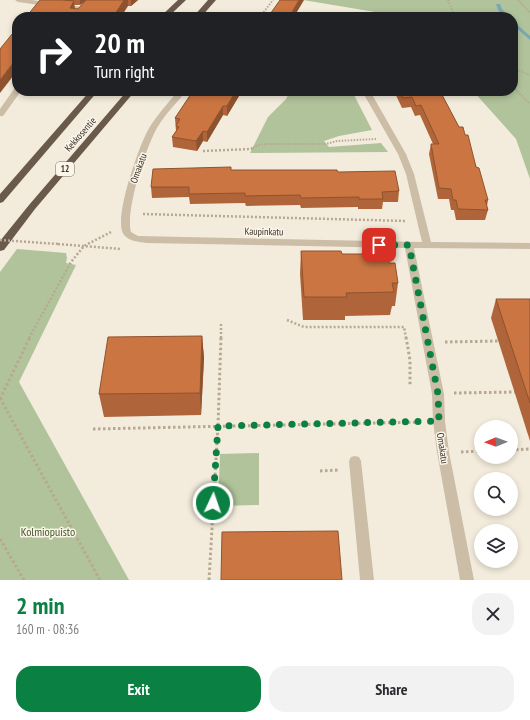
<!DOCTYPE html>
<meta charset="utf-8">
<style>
:root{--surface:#fff;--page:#f2f2f3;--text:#2b2b33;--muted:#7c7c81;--accent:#0b8043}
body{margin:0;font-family:"PT Sans Narrow",sans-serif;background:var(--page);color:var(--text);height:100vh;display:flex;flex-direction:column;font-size:15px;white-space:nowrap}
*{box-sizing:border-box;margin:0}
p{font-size:13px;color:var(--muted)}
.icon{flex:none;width:22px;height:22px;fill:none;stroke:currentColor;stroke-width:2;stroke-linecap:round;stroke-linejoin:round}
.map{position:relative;height:580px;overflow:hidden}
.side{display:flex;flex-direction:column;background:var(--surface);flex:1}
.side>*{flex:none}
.guide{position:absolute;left:12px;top:12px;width:506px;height:84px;border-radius:16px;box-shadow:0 2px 6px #0003;background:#202124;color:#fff;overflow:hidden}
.needle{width:26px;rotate:269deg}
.tools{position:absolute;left:474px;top:420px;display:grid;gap:8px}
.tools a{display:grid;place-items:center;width:44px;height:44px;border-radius:50%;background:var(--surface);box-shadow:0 2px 6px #0003;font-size:20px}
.pin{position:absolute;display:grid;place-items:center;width:34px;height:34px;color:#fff;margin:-17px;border-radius:8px;box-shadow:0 2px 6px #0006}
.me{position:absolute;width:44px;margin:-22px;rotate:3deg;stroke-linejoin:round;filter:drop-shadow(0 0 3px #0008)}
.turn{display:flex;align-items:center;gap:14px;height:84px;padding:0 16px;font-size:18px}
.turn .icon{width:52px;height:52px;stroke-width:2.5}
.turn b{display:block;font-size:28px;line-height:34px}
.round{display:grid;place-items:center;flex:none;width:42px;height:42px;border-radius:16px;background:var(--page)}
.headline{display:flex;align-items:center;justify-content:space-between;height:68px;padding:0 16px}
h1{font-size:24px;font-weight:600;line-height:30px;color:var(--accent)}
.primary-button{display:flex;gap:8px;margin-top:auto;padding:8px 16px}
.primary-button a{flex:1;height:46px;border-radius:16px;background:var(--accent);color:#fff;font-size:16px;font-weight:600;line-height:46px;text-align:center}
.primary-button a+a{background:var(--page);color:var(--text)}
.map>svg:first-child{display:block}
.green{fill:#b1c39b}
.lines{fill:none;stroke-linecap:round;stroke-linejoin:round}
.stream{fill:#7aa8b2;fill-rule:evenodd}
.path-far2{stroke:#b8a792;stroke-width:2;stroke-dasharray:1.5 1.5;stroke-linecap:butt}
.path-far1{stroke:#b8a792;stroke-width:2.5;stroke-dasharray:2 2;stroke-linecap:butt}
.path{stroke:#b8a792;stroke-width:3;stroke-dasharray:2.5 2.5;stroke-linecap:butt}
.service{fill:#ccbda7;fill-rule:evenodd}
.minor{fill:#ccbda7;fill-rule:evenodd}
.trunk{fill:#6a5a4c;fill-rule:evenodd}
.path-bridge{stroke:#b8a792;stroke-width:2.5;stroke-dasharray:2 2;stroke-linecap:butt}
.wall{fill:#af6539;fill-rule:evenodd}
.shaded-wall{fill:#8e532e}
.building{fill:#cb7642;stroke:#8e532e}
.route{stroke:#0b8043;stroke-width:7;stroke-dasharray:0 12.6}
.labels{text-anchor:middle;stroke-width:3;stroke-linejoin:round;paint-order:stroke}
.shield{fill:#fbf5e9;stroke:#726a62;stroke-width:1}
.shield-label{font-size:9px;font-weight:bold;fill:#382f28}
.street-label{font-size:10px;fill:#382f28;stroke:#fbf5e9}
.near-park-label{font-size:12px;fill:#41582b;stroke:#fbf5e9}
</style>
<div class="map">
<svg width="530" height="580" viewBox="0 0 530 580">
<rect width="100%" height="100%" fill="#f3ecdc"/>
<!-- green -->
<g class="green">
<polygon points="303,0 530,0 530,179 516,139 473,91 513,91 513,17 405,17"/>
<polygon points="290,91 352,91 372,130 339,136 324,141 329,147 381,143 388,152 250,153 268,117 286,99"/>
<polygon points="17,249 66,253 67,258 66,263 76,265 19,382 129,580 0,580 0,272"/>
<polygon points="259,453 259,505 218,506 220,454"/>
</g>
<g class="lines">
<!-- stream -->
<g class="stream">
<polygon points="496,4 500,4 502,9 509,17 504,17 498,10"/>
<polygon points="513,21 530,36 530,40 513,25"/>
</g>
<!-- path-far2 -->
<g class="path-far2">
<polyline points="448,0 455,17"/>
<polyline points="518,0 530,13"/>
<polyline points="260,17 273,0"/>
<polyline points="513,68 530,75"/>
<polyline points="513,87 530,104"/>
<polyline points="253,148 258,145 267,144 326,144 337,141 376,139"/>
</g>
<!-- path-far1 -->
<g class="path-far1">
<polyline points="203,151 251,149 254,147"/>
<polyline points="143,214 406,221"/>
<polyline points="58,244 121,249"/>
<polyline points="287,320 304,327 404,327 406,338"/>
<polyline points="29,338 71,262 84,246 111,232"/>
<polyline points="221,338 221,322"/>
</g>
<!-- path -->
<g class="path">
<polyline points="406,337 410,360 410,386"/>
<polyline points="445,342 499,341"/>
<polyline points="454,393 515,392"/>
<polyline points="0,398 100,580"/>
<polyline points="0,399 30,337"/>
<polyline points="93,429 422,422"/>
<polyline points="511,450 530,449"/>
<polyline points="461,452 481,451"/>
<polyline points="320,471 339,470"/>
<polyline points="0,539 24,580"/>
<polyline points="209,580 218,426 221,337"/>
</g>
<!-- service -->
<polygon class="service" points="355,456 359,457 361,461 374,580 360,580 349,461 351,457"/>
<!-- minor -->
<g class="minor">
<polygon points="15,0 32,0 82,7 85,9 82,11 18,2"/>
<polygon points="14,89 17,89 17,91 21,91 3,116 0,116 0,109"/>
<path d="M178,91h8c-9,12 -21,23 -29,37 -11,19 -32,83 -26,104l7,4 284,6 -16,-68 -8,-20 -36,-63h8l36,63 8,20 17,68 99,1v6l-116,-1 30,146 1,27 4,31 25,128h-14l-23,-128 -4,-31 -1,-27 -27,-146 -259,-5c-7,-1 -17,-2 -22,-8 -12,-14 15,-89 24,-105 8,-14 20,-27 30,-39z"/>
</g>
<!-- trunk -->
<g class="trunk">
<polygon points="178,0 186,0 168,17 160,17"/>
<polygon points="208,0 216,0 201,17 193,17"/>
<polygon points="90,91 98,91 3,202 0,203 0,194"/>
<polygon points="127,91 135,91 35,209 4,250 0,251 0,241 29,205"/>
</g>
<!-- path-bridge -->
<polyline class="path-bridge" points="0,240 58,244"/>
</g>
<!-- wall -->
<g class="wall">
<path d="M40,0h98l-7,6h-3l-102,11zM84,2l-6,7h-3l-1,-4h6z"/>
<polygon points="193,91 246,91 246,92 242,91 227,116 223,115 207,142 203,141 197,151 173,147 172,137 176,131 175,118"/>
<polygon points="394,91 440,91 459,127 465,135 488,200 487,206 488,210 485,220 456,220 454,210 451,210 449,199 438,199 429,154 431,144 433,144 420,115 415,116 411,107 402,108"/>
<polygon points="231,170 338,172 399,191 398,202 383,202 382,209 358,209 358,207 301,208 300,205 246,206 245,203 190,204 189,197 152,198 151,187"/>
<polygon points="301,251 342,254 389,263 398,283 395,306 392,306 390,315 345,316 345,320 303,320 300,274"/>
<polygon points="496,299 530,299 530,441 491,318"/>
<polygon points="202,336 204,358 201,415 104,417 99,394"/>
</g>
<!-- shaded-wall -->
<g class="shaded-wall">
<polygon points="80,0 86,0 80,5"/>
<polygon points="124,0 128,0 128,6 121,17 113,17"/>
<polygon points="131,0 138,0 131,6"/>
<polygon points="299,0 304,0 294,17 289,17"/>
<polygon points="74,1 75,11 70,8"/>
<polygon points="17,58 17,71 0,93 0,80"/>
<polygon points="236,91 242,91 227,116 227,106"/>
<polygon points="223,106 223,115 207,142 207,132"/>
<polygon points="203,131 203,141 197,151 196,141"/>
<polygon points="202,336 204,358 201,415 200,393"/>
</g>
<!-- building -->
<g class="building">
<polygon points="40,0 62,0 74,1 70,8 78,9 86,0 124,0 113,17 26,17"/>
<polygon points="280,0 299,0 289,17 268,17"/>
<polygon points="17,28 17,58 0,80 0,49"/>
<polygon points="193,91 236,91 227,106 223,106 207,132 203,131 196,141 172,137 179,127 176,126 180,119 175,118"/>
<polygon points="400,91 440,91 459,127 463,127 465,135 468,135 476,167 479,168 488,200 485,200 488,210 458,209 456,200 453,200 451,189 439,188 431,144 439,144 421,105 416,106 412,97 403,98"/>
<polygon points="231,167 231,170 337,170 338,172 395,171 399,191 382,192 383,199 359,199 359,197 301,198 300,195 245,196 245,193 189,194 189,187 151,187 153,169"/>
<polygon points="301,251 341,251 342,254 387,254 389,263 395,263 398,283 392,283 394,292 346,293 347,297 304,297"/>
<polygon points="496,299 530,299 530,403"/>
<polygon points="202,336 200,393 99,394 108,337"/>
<polygon points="338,531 342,580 221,580 222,532"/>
</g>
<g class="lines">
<!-- route -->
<polyline class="route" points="213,503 218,426 439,421 438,394 409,245 379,245"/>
</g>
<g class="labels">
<!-- shield labels -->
<rect class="shield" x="56" y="162" width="18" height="14" rx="3"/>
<g class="shield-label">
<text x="65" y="172">12</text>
</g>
<!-- street labels -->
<g class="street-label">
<text transform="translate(80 134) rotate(-49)" y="4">Kekkosentie</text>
<text transform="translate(138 168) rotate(-70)" y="4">Omakatu</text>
<text transform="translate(264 231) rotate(1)" y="4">Kaupinkatu</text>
<text transform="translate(443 448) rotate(81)" y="4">Omakatu</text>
</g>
<!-- near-park labels -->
<g class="near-park-label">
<text x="48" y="536">Kolmiopuisto</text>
</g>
</g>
</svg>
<div class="tools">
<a><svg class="needle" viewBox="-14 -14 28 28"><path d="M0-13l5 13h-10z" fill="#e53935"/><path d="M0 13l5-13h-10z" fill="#7c7c81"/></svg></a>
<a><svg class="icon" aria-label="search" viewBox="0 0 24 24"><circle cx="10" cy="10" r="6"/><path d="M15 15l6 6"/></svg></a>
<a><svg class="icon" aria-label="layers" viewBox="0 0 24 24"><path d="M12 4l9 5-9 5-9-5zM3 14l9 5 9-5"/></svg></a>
</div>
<div class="pin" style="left:379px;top:245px;background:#d93025"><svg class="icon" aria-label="arrive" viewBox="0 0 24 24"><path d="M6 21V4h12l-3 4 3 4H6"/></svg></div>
<svg class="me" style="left:213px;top:503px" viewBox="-20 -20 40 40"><circle r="17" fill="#0b8043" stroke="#fff" stroke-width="3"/><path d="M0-11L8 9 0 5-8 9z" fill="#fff"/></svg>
<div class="guide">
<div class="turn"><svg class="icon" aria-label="right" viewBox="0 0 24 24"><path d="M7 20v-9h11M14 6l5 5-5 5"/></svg><div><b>20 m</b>Turn right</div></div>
</div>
</div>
<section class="side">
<div class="headline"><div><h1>2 min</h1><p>160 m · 08:36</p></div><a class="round"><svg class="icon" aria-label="close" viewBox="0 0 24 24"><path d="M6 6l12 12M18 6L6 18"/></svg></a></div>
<div class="primary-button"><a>Exit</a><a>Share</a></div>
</section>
